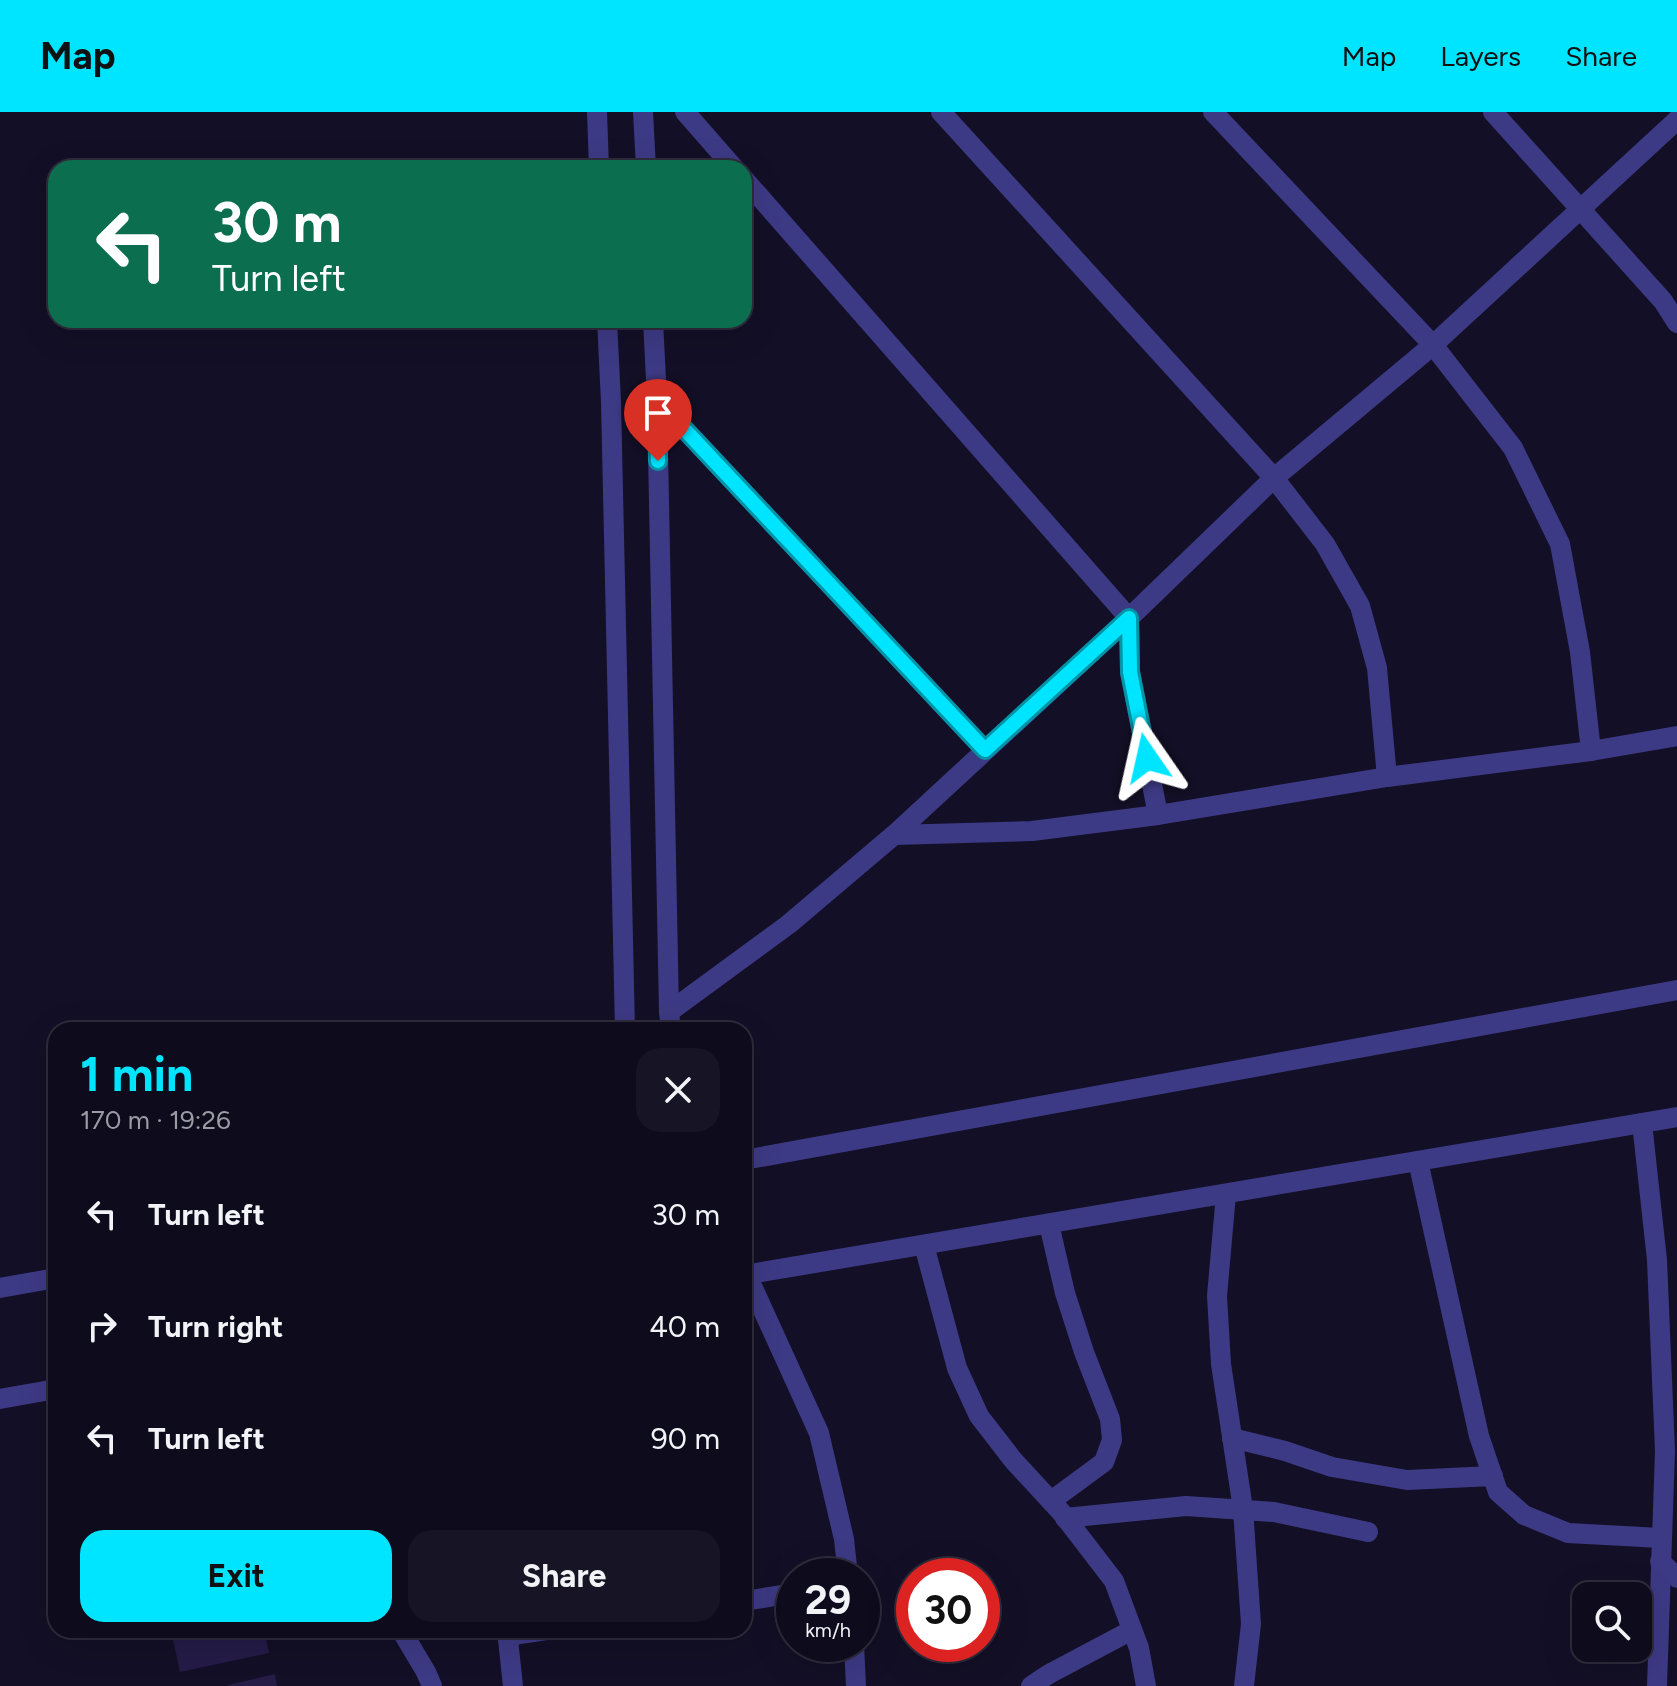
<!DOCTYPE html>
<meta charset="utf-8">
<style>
:root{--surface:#0e0b1c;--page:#171425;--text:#f1f3f6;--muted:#9b9ba3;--line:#2e2b3b;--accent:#00e5ff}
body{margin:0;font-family:Figtree,sans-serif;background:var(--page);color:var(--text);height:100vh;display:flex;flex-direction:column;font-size:30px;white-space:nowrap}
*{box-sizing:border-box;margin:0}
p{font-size:26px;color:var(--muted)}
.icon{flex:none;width:44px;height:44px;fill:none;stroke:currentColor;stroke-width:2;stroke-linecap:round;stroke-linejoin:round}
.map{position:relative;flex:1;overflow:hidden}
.panel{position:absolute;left:48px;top:910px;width:704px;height:616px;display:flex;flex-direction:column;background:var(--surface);border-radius:24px;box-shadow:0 8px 32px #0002,0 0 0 2px var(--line)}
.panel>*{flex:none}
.top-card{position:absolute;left:48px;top:48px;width:704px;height:168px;border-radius:24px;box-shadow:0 8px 32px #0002,0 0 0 2px var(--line);background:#0b6e4f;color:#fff;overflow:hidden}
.controls{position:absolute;left:1572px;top:1470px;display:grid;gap:16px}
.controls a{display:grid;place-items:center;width:80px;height:80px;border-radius:16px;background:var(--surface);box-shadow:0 8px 32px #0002,0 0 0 2px var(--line);font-size:40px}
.speed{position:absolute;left:776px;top:1446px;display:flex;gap:16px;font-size:40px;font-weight:700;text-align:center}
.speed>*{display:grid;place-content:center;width:104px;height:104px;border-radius:50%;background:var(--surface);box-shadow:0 8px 32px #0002,0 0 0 2px var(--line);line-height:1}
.speed small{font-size:20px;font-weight:400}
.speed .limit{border:12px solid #d22;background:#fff;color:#111}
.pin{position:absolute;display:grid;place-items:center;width:68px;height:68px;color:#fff;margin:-82px -34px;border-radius:50% 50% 50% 0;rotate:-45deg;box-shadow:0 0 8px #0007}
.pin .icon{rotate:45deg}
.me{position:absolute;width:88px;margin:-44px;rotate:349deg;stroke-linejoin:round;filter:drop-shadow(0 0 6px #0008)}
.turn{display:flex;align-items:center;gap:28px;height:168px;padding:0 32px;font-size:36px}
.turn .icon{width:104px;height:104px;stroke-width:2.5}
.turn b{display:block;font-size:56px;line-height:68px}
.round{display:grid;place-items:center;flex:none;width:84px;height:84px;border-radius:24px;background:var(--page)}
.headline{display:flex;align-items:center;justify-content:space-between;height:136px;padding:0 32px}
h1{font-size:48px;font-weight:700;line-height:60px;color:var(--accent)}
.action{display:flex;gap:16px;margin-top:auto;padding:16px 32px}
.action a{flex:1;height:92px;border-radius:24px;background:var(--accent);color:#111;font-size:32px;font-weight:700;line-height:92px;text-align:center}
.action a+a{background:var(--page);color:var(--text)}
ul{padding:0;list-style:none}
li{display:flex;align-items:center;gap:24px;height:112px;padding:0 32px}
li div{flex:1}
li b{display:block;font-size:30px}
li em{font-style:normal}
header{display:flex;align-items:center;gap:48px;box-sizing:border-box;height:112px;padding:0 40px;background:var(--accent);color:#111}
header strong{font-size:38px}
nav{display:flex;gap:44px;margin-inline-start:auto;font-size:28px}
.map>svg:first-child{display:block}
.building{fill:#241b47}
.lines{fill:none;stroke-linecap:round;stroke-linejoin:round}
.minor{stroke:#3d3a85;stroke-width:20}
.route-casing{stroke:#0095a6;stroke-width:20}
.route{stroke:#00e5ff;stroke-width:14}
</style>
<header>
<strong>Map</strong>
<nav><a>Map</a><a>Layers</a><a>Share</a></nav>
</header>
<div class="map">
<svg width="1677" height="1574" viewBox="0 0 1677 1574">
<rect width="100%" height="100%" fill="#130f26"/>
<!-- building -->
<g class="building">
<polygon points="171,1518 264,1518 269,1541 180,1560"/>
<polygon points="275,1562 277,1574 228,1574 228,1573"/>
</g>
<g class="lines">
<!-- minor -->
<g class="minor">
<polyline points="597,0 599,56"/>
<polyline points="643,0 646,56"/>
<polyline points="685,0 734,56"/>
<polyline points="941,0 1274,366 1325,432 1360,494 1377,556 1387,665"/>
<polyline points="1213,0 1433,233 1513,336 1560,432 1580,540 1591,639"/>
<polyline points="1493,0 1663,189 1677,211"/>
<polyline points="744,67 1129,506 1130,560 1158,703"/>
<polyline points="607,208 611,290 625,918"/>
<polyline points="653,208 657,288 669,900 671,918"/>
<polyline points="657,288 985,638"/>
<polyline points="894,723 1032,719 1158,703 1387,665 1591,639 1677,624"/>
<polyline points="669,900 789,812 894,723 1129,506 1274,366 1433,233 1677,8"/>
<polyline points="1642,1011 1657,1148 1665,1339 1657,1574"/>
<polyline points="744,1048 1677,878"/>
<polyline points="1418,1049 1479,1324 1498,1380 1524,1403 1568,1421 1661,1426"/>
<polyline points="1226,1082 1217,1184 1221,1252 1243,1397 1251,1512 1244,1574"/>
<polyline points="1049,1112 1065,1181 1084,1240 1110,1307 1112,1328 1104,1350 1051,1389"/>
<polyline points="924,1133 957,1256 979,1304 1013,1348 1061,1400 1114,1469 1139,1536 1146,1574"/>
<polyline points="744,1163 1677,1005"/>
<polyline points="747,1163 819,1321 844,1427 848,1464"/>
<polyline points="0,1176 56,1166"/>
<polyline points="0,1287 56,1277"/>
<polyline points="1232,1326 1285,1339 1332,1355 1407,1368 1493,1364"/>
<polyline points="1065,1406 1186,1394 1274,1400 1368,1420"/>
<polyline points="1660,1449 1677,1466"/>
<polyline points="744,1489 794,1481"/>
<polyline points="401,1518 426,1560 432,1574"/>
<polyline points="507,1518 513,1574"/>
<polyline points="507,1524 546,1518"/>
<polyline points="854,1532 856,1574"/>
<polyline points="1031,1574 1049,1562 1132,1518"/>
</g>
</g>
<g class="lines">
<!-- route casing -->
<g class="route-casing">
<polyline id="route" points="658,349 657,288 985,638 1129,506 1130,560 1147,646"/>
</g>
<!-- route -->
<use href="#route" class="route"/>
</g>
</svg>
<div class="controls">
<a><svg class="icon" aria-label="search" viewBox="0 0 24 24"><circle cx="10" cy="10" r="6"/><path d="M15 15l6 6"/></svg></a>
</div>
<div class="speed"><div>29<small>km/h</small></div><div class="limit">30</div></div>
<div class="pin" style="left:658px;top:349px;background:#d93025"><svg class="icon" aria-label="arrive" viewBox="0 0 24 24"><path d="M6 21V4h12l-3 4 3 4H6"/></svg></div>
<svg class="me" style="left:1147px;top:646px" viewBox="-20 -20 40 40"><path d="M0-17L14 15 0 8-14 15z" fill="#00e5ff" stroke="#fff" stroke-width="4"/></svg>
<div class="top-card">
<div class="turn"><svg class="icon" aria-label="left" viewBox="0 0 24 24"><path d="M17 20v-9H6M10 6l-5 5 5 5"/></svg><div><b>30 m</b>Turn left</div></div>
</div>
<section class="panel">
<div class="headline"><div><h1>1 min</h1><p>170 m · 19:26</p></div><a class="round"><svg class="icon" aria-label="close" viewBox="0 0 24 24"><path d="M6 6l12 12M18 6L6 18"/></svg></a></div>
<ul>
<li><svg class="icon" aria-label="left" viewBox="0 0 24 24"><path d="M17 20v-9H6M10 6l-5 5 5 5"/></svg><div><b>Turn left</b></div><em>30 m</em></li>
<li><svg class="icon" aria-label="right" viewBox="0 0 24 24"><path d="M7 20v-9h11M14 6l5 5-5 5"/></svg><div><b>Turn right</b></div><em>40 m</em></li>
<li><svg class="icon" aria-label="left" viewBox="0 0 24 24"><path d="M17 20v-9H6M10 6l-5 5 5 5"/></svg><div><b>Turn left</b></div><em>90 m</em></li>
</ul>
<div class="action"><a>Exit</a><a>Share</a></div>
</section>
</div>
